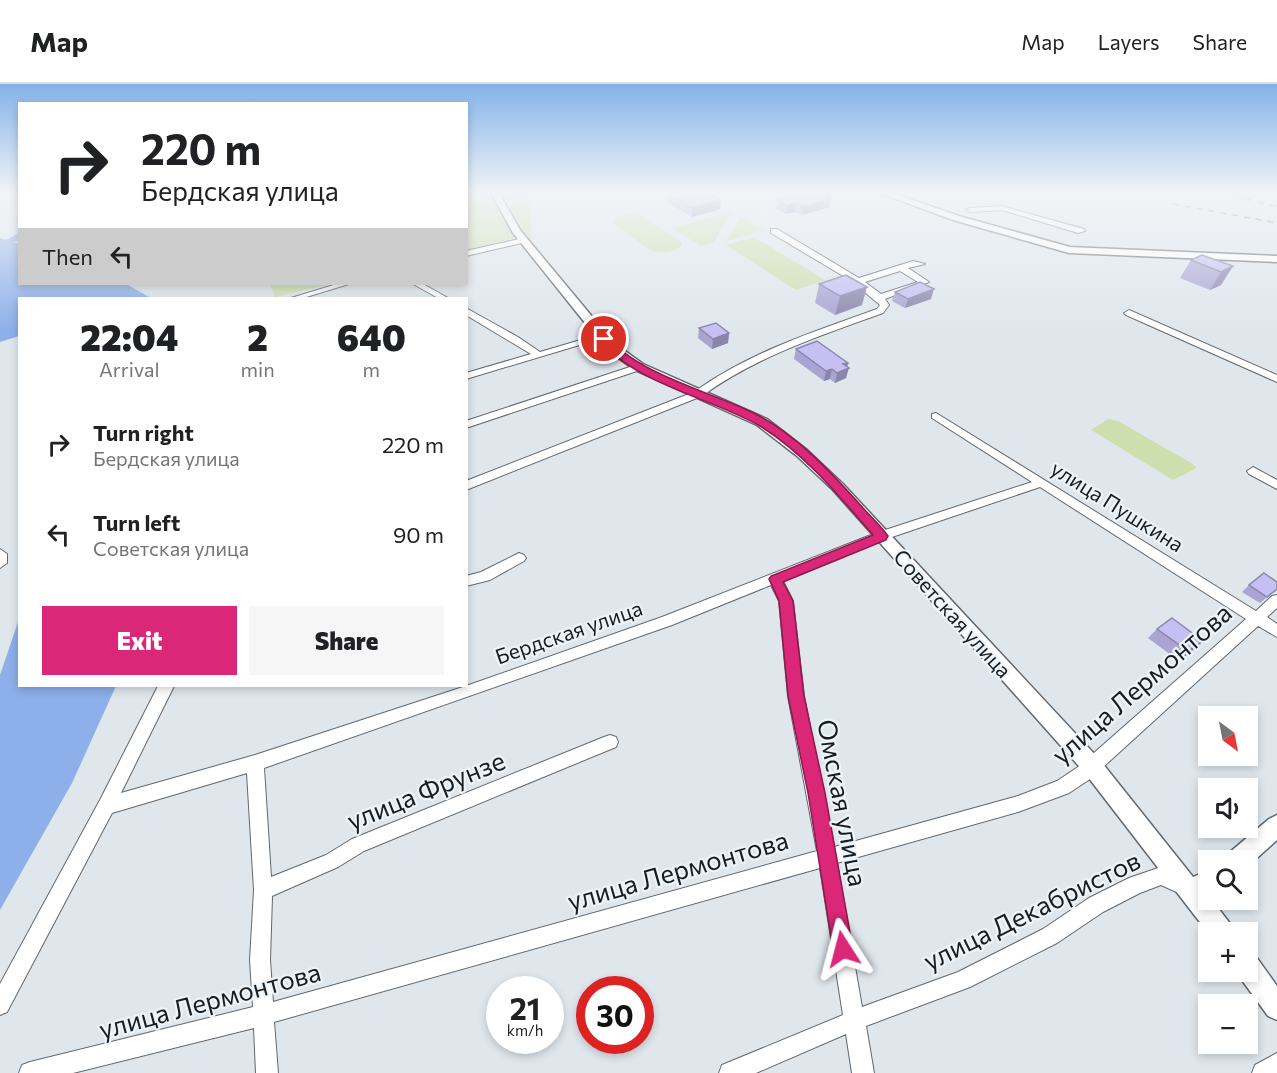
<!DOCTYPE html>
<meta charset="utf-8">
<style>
:root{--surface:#fff;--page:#f6f6f6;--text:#202124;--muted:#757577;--line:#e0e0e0;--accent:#db2777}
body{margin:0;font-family:Commissioner,sans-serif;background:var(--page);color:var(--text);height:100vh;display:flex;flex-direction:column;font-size:22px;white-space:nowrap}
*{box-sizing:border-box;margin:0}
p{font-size:20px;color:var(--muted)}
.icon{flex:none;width:33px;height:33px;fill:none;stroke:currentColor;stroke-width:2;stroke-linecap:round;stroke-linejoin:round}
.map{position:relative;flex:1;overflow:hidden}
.details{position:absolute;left:18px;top:213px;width:450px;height:390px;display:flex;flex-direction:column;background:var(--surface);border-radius:0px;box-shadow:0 3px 9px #0003}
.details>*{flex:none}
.guide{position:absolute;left:18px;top:18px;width:450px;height:183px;border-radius:0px;box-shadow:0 3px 9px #0003;background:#fff;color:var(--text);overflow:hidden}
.needle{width:39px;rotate:148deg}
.fabs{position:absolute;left:1198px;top:622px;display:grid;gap:12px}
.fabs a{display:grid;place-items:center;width:60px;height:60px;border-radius:0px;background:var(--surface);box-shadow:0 3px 9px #0003;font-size:30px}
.speed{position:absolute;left:486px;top:892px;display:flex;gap:12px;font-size:30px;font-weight:700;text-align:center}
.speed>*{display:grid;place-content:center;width:78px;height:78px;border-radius:50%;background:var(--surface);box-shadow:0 3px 9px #0003;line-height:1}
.speed small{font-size:15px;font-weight:400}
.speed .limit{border:9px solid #d22;background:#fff;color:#111}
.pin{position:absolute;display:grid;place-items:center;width:51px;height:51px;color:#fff;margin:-26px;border:3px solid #fff;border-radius:50%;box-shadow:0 2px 6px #0007}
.me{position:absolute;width:66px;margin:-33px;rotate:351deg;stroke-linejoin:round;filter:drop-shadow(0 0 4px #0008)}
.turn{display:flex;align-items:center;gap:21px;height:126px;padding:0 24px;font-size:27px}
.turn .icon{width:78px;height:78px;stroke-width:2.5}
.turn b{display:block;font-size:42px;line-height:51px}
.then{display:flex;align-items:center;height:57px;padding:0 24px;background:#0003;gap:12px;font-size:22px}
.eta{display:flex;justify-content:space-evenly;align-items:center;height:102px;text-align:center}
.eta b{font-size:36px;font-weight:800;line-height:42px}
.action{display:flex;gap:12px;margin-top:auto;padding:12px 24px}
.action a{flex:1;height:69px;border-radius:0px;background:var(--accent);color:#fff;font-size:24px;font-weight:800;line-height:69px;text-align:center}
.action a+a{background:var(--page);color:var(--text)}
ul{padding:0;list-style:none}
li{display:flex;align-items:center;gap:18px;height:90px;padding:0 24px}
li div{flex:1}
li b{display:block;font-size:22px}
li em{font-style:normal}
header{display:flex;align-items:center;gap:36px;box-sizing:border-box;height:84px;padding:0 30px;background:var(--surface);border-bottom:2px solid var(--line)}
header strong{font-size:28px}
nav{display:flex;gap:33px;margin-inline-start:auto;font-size:21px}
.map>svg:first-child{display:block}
.green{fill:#cddfac}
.water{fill:#8dafea}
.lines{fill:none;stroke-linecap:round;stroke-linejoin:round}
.river{fill:#8dafea;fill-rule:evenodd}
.minor-casing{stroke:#61686e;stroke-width:2}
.major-casing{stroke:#61686e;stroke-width:3}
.minor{fill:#fff;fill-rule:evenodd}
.major{fill:#fff;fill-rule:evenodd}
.rail{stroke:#72787b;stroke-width:1.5;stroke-dasharray:6 6;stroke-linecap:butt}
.wall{fill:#a9a4d2}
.shaded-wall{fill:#8a86ab}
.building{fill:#c5bff4;stroke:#8a86ab;stroke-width:1.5}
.route{fill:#db2777;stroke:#8e194d;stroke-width:1.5}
.labels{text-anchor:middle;stroke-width:4.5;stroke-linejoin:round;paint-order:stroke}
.street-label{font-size:21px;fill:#1a1d1f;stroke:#ecf4fb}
.near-street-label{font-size:26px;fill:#1a1d1f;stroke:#ecf4fb}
</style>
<header>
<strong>Map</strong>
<nav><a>Map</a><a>Layers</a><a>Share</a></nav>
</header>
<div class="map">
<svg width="1277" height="989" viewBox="0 0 1277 989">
<rect width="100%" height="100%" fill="#dfe7ed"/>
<!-- green -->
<g class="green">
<polygon points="466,109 491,109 509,143 518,153 467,166"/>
<polygon points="498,109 530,109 531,158 527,158"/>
<polygon points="732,127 714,158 700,162 673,144"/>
<path d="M627,130l16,2 37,25 2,4c-8,9 -23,9 -34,4l-35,-27 5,-5z"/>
<polygon points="741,133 763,146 726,157"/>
<polygon points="754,153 825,196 796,206 726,161"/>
<polygon points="270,200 330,200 275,213"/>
<polygon points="1108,335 1118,337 1191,379 1196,383 1195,385 1173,396 1091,346"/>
</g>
<!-- water -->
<g class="water">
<polygon points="0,154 19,160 20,200 126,200 151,214 20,214 19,252 0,258"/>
<polygon points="19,535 20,602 116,602 72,699 0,826 0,591"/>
</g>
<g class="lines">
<!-- river -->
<polygon class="river" points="20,149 20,156 14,158 18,162 17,164 9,164 1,158"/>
<!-- minor casing -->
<g class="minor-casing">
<g id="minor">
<polygon points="1002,122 1084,145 1085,147 1078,149 1002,126 970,128 966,126 970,124"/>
<path d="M771,145h6l82,49 54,-17 12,3 -17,4 21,14 -44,17 4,6 -6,8c-63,23 -126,43 -181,83l-236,94v-9l228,-89c56,-40 119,-60 183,-83l3,-4 -30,-25 -79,-47zM900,187l18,11 -37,12 -16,-12z"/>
<polygon points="523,154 526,154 526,158 466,172 466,167"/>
<polygon points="337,200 349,200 303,214 291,214"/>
<polygon points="413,200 423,200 448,214 438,214"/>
<polygon points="466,224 518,253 540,268 601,250 606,253 466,295 466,289 531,270 466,231"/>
<polygon points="1129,226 1277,291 1277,298 1126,231 1124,229"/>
<polygon points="639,280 644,283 643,285 466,344 466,337"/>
<path d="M936,329l320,198 16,-15 5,-1v13l-10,9 10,7v13l-19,-11 -168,153 -21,14 -51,19 -181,51 25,144 96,-35 85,-43 46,-31 40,-20 32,-11 27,11 2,7 -2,7 -7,2 -20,-9 -21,8 -37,19 -46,31 -87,44 -104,39 8,47h-22l-6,-39 -90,39h-37l3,-8 121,-50 -23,-147 -546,154 4,51h-22l-2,-45 -181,45h-54l3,-8 8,-3 223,-55 -3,-47 4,-70 -7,-117 -135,40 -105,199 -7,3v-31l100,-184 58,-114h16l-53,107 134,-38 211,-69 196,-69 214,-84 156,-51 -100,-64v-4zM1040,403l206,132 -168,148 -21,14 -39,15 -184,51 -30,-151 -11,-95 -10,-20 103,-42zM771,501l8,16 9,95 29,155 -544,151 -3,-42 2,-64 66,-29 26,-16 252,-104 2,-5 -2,-5 -6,-2 -6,2 -252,102 -26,16 -55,22 -7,-109 408,-143z"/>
<polygon points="1253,383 1277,396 1277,405 1249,390 1247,387"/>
<polygon points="0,465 7,470 7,479 0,484"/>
<polygon points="519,469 524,471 526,474 524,477 490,496 466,502 466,492 481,488"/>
<polygon points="1277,969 1277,989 1252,989 1255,981"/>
</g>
</g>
<!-- major casing -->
<g class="major-casing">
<g id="major">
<polygon points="491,109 499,109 520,146 614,259 643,280 767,335 807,366 843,400 1099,675 1193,793 1209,786 1209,809 1207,810 1209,816 1212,816 1231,841 1235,849 1209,850 1085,689 833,406 797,372 757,341 635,286 606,265 513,149"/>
<polygon points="880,109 892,109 959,132 1070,163 1277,172 1277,178 1069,169 953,136"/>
<polygon points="1277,731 1277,756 1248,782 1248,777 1226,777 1229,769 1269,735"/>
<polygon points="1248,871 1257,874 1277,902 1277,936 1268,932 1239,892 1238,888 1248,888"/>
</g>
</g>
<!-- minor -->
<use href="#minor" class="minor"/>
<!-- major -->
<use href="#major" class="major"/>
<!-- rail -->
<g class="rail">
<polyline points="1223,109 1277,123"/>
<polyline points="1173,120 1277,139"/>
</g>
</g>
<!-- wall -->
<g class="wall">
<polygon points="669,110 720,125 692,133 668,119"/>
<polygon points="832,110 829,123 802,131 795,128 786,130 776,125 777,116"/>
<polygon points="1191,176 1233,182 1221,201 1210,206 1180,194"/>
<polygon points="819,200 862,221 835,231 815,219"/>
<polygon points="895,208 931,215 905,224 892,217"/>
<polygon points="699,244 729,249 728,259 712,265 698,254"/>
<polygon points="796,265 848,279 846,294 835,299 830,295 824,297 794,275"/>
<polygon points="1249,501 1277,505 1260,519 1242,508"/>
<polygon points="1157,545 1203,557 1193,566 1179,577 1148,554"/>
</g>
<!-- shaded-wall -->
<g class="shaded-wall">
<polygon points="832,110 829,123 802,131 803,123 824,112"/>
<polygon points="721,116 720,125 692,133 692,124"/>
<polygon points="796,119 795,128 786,130 787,122"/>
<polygon points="1233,182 1221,201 1210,206 1221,188"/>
<polygon points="867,203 862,221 835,231 840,212"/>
<polygon points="934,205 931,215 905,224 908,215"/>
<polygon points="729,249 728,259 712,265 713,255"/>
<polygon points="848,279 846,285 849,284 846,294 835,299 837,289 843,280"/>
<polygon points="832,285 830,295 824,297 826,287"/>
<polygon points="1203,557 1193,566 1179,577 1188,567"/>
</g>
<!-- building -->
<g class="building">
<polygon points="674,109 708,109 721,116 692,124 669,110"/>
<polygon points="803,109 830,109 832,110 824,112 830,115 803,123 796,119 787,122 777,116"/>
<polygon points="1202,171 1233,182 1221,188 1191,176"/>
<polygon points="846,191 867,203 840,212 819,200"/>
<polygon points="920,198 934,205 908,215 895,208"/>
<polygon points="716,239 729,249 713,255 699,244"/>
<polygon points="817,257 848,279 843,280 849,284 837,289 832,285 826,287 796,265"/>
<polygon points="1264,489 1277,498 1277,505 1267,513 1249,501"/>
<polygon points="1172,534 1203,557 1188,567 1157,545"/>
</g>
<!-- sky -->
<linearGradient id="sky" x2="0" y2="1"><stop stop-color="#83b2e9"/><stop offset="0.44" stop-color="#f1f4f7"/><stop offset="1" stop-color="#f1f4f7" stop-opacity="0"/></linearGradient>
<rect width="1277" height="247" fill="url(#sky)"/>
<!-- route -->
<path class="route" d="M601,253h7c26,34 97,54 137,72 47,20 86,63 119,100 8,9 17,17 24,27l-2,4 -103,42 10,19 11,95 21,97 28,156 -3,7 -7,3 -7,-3 -3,-7 -25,-156 -20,-97 -9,-95 -10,-22 2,-3 102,-41c-34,-39 -69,-82 -113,-109 -46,-27 -130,-44 -160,-87z"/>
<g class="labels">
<!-- street labels -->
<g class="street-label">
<text transform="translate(1117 423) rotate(32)" y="7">улица Пушкина</text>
<text transform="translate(952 530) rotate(48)" y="7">Советская улица</text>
<text transform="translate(569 549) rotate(-19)" y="7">Бердская улица</text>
</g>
<!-- near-street labels -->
<g class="near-street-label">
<text transform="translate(1142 600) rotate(-41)" y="9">улица Лермонтова</text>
<text transform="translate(426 707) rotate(-22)" y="9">улица Фрунзе</text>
<text transform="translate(842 719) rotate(79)" y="9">Омская улица</text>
<text transform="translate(678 787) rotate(-16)" y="9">улица Лермонтова</text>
<text transform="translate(1032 827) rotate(-26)" y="9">улица Декабристов</text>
<text transform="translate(210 917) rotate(-15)" y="9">улица Лермонтова</text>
</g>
</g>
</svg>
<div class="fabs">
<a><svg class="needle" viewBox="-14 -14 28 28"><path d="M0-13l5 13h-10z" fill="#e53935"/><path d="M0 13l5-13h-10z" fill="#757577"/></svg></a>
<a><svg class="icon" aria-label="sound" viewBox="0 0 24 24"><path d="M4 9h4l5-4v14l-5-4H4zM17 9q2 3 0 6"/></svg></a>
<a><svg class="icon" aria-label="search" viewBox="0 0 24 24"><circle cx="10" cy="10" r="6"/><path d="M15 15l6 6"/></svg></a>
<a>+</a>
<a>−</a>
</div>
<div class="speed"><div>21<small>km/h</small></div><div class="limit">30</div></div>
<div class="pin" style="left:604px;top:255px;background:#d93025"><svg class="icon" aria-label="arrive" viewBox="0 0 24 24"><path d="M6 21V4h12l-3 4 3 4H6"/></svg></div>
<svg class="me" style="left:843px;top:865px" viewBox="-20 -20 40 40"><path d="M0-17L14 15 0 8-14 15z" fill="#db2777" stroke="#fff" stroke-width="4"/></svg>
<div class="guide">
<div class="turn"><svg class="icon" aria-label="right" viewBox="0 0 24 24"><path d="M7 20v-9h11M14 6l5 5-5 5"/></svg><div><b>220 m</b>Бердская улица</div></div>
<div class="then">Then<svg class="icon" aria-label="left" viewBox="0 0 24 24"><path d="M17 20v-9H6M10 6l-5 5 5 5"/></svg></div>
</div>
<section class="details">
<div class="eta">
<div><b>22:04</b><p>Arrival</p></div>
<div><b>2</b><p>min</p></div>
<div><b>640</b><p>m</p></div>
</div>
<ul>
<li><svg class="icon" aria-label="right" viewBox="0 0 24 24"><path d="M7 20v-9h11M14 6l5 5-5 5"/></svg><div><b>Turn right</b><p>Бердская улица</p></div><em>220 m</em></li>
<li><svg class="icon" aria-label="left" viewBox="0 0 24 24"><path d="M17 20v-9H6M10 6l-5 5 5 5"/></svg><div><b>Turn left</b><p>Советская улица</p></div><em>90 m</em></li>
</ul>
<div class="action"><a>Exit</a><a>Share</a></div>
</section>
</div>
